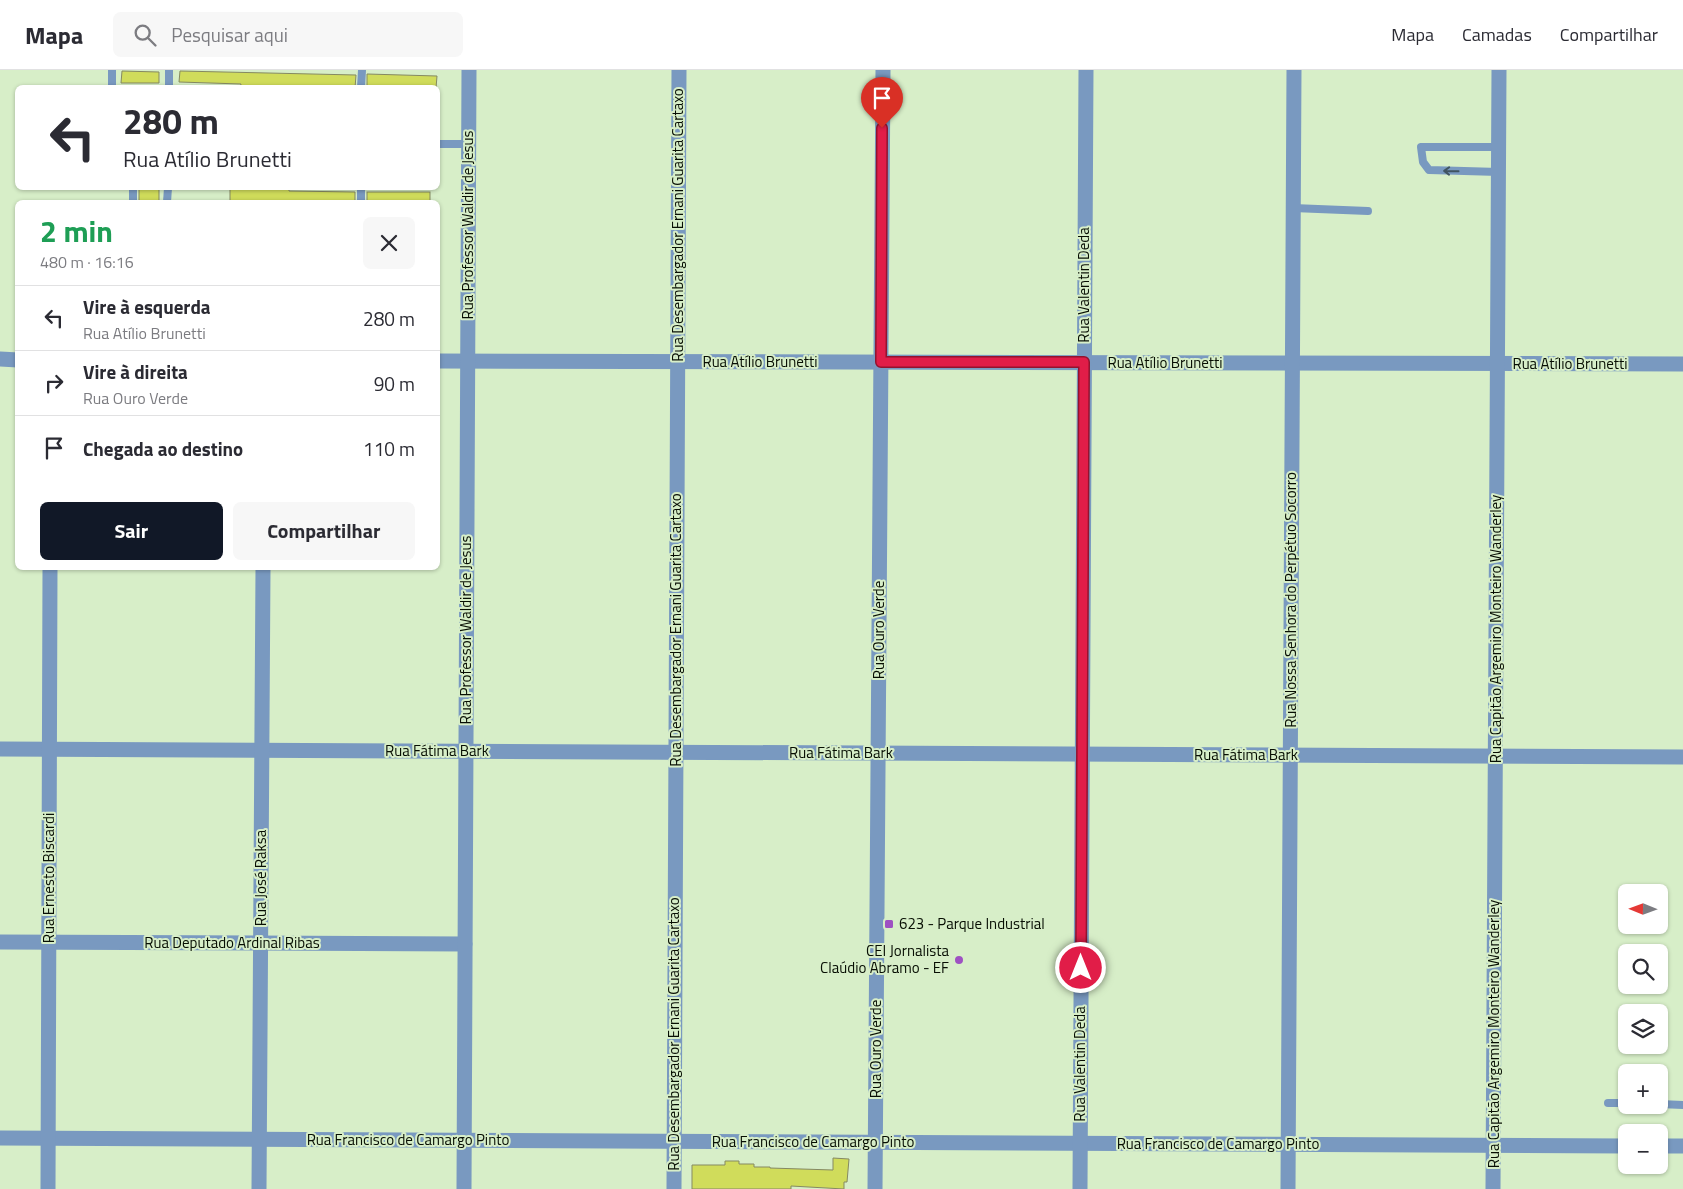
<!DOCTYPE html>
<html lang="pt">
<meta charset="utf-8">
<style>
:root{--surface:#fff;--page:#f7f7f7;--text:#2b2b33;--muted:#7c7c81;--line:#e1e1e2;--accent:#111827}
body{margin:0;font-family:"Titillium Web",sans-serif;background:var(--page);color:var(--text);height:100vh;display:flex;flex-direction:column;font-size:19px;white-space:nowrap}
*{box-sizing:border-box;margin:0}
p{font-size:16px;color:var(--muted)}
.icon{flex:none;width:28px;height:28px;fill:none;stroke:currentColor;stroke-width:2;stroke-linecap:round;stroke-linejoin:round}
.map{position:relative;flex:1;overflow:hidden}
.sheet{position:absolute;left:15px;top:130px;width:425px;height:370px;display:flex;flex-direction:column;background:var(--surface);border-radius:8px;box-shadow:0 1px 4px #0004}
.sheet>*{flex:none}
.banner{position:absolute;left:15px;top:15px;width:425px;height:105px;border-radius:8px;box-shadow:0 1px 4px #0004;background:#fff;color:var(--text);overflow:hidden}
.needle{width:32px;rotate:271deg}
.tools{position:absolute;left:1618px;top:814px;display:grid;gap:10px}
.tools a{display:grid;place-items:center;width:50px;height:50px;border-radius:8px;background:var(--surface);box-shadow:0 1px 4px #0004;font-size:25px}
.pin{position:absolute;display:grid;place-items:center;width:42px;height:42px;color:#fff;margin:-51px -21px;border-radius:50% 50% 50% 0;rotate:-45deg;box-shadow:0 0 5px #0007}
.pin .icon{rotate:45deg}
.me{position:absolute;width:55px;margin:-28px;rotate:0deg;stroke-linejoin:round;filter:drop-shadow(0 0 4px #0008)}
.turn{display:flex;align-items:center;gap:18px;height:105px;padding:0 25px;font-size:22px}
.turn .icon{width:65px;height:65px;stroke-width:2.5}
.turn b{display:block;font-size:35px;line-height:42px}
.round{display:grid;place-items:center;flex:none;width:52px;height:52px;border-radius:8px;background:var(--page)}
.summary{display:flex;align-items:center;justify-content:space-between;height:85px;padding:0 25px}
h1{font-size:30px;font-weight:700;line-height:38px;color:#1e9e55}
.primary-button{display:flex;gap:10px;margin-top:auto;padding:10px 25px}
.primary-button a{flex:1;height:58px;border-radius:8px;background:var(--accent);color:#fff;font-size:20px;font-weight:700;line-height:58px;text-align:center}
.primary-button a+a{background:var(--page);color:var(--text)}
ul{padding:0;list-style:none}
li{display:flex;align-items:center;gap:15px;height:65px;padding:0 25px;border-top:1px solid var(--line)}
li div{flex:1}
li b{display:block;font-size:19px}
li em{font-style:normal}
header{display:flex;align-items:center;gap:30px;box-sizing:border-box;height:70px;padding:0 25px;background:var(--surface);border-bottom:1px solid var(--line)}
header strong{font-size:24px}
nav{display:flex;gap:28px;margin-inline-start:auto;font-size:18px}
.search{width:350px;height:45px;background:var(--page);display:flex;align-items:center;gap:12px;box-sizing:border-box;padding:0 18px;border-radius:8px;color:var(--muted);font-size:19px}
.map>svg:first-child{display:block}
.building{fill:#d0dc5b;stroke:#858962}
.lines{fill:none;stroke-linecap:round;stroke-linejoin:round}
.lane{stroke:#7999c0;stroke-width:8}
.street{stroke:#7999c0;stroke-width:15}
.oneway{stroke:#405462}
.route-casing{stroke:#92132f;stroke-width:12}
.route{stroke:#e11d48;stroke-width:9}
.poi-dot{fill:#9e51c2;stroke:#d7eec8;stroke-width:2}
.labels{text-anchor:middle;stroke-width:4;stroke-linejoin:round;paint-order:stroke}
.street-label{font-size:15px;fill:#070e03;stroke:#d7eec8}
.poi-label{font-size:15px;fill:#070e03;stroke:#d7eec8;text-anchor:start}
</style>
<header>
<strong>Mapa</strong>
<div class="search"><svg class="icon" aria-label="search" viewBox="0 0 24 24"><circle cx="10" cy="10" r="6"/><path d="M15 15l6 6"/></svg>Pesquisar aqui</div>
<nav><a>Mapa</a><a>Camadas</a><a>Compartilhar</a></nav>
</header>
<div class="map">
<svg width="1683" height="1119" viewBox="0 0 1683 1119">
<rect width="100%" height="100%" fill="#d7eec8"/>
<!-- building -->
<g class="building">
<polygon points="122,1 159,2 159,13 121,13"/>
<polygon points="180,1 356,5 355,18 240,18 241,14 179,12"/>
<polygon points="367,4 437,6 436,18 367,18"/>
<rect x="139" y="118" width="20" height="14"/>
<polygon points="230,118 289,118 289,121 355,122 355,132 230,132"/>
<rect x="367" y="122" width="63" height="10"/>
<polygon points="833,1088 849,1089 847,1112 844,1112 844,1119 791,1116 791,1119 692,1119 692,1095 725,1095 725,1091 739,1091 739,1094 754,1094 754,1097 770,1097 770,1098 833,1100"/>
</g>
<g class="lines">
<!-- lane -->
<g class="lane">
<polyline points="112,18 112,0"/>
<polyline points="169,18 169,0"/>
<polyline points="361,18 362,0"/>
<polyline points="438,74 468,74"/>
<polyline points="1499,102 1429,100 1423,92 1421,77 1499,77"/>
<polyline points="133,132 133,118"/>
<polyline points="167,132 168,118"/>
<polyline points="361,132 361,118"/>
<polyline points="1293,138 1368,141"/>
<polyline points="1608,1033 1626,1033"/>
<polyline points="1659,1034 1683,1035"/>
</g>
<!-- street -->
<g class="street">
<polyline points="0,289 18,290"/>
<polyline points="438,291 1683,294"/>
<polyline points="0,679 1683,687"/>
<polyline points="0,872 465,874"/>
<polyline points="0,1068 1626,1076"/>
<polyline points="1659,1076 1683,1076"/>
<polyline points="48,1119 50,498"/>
<polyline points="259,1119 263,498"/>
<polyline points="464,1119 469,0"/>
<polyline points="674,1119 679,0"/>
<polyline points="875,1119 883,0"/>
<polyline points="1080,1119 1086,0"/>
<polyline points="1288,1119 1294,0"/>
<polyline points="1493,1119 1499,0"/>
</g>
</g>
<!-- one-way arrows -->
<defs><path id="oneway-shaft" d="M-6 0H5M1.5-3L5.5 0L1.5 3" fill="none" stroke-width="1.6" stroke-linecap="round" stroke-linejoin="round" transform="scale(1.25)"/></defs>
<use class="oneway" href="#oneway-shaft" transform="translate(1451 101) rotate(-179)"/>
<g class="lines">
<!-- route casing -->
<g class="route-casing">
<polyline id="route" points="882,58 881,292 1084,292 1081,898"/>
</g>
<!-- route -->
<use href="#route" class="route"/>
</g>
<!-- markers -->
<g class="poi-dot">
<rect x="884" y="849" width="10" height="10" rx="2.5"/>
<circle cx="959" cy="890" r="5"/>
</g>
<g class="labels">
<!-- street labels -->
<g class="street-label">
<text transform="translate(468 155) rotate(-90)" y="5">Rua Professor Waldir de Jesus</text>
<text transform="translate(678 155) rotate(-90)" y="5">Rua Desembargador Ernani Guarita Cartaxo</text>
<text transform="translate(1084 215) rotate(-90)" y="5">Rua Valentin Deda</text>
<text x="760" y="297">Rua Atílio Brunetti</text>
<text x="1165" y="298">Rua Atílio Brunetti</text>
<text x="1570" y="299">Rua Atílio Brunetti</text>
<text transform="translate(1291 530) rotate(-90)" y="5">Rua Nossa Senhora do Perpétuo Socorro</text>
<text transform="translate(1496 559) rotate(-90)" y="5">Rua Capitão Argemiro Monteiro Wanderley</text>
<text transform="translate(466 560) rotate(-90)" y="5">Rua Professor Waldir de Jesus</text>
<text transform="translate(676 560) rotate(-90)" y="5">Rua Desembargador Ernani Guarita Cartaxo</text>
<text transform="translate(879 560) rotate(-90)" y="5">Rua Ouro Verde</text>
<text x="437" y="686">Rua Fátima Bark</text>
<text x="841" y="688">Rua Fátima Bark</text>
<text x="1246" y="690">Rua Fátima Bark</text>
<text transform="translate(49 808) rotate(-90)" y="5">Rua Ernesto Biscardi</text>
<text transform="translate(261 808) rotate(-90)" y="5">Rua José Raksa</text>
<text x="232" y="878">Rua Deputado Ardinal Ribas</text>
<text transform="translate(674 964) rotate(-90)" y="5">Rua Desembargador Ernani Guarita Cartaxo</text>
<text transform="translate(1494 964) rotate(-90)" y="5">Rua Capitão Argemiro Monteiro Wanderley</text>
<text transform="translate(876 979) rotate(-90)" y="5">Rua Ouro Verde</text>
<text transform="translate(1080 994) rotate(-90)" y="5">Rua Valentin Deda</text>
<text x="408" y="1075">Rua Francisco de Camargo Pinto</text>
<text x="813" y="1077">Rua Francisco de Camargo Pinto</text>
<text x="1218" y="1079">Rua Francisco de Camargo Pinto</text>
</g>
<!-- poi labels -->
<g class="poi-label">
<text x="899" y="859">623 - Parque Industrial</text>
<text x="949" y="886" text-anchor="end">CEI Jornalista<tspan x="949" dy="17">Claúdio Abramo - EF</tspan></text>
</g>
</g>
</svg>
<div class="tools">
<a><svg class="needle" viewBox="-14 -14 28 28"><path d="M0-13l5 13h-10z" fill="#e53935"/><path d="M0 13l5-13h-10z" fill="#7c7c81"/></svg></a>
<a><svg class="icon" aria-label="search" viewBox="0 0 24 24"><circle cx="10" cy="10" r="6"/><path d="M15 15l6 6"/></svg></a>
<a><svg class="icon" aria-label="layers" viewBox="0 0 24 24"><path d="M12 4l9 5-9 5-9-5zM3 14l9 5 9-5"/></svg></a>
<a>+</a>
<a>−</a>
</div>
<div class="pin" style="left:882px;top:58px;background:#d93025"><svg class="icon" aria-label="arrive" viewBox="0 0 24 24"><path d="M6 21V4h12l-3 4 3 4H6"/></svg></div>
<svg class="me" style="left:1081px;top:898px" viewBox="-20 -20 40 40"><circle r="17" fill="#e11d48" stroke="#fff" stroke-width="3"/><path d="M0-11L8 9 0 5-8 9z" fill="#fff"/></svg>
<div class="banner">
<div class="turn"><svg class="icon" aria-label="left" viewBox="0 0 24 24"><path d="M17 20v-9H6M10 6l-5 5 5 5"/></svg><div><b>280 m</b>Rua Atílio Brunetti</div></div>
</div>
<section class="sheet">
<div class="summary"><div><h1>2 min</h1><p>480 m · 16:16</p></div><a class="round"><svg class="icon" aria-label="close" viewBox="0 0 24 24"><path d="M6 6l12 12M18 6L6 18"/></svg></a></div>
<ul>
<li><svg class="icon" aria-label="left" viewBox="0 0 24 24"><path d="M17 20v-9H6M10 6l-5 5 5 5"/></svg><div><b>Vire à esquerda</b><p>Rua Atílio Brunetti</p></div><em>280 m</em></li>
<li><svg class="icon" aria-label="right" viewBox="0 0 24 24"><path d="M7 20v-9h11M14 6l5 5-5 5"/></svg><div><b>Vire à direita</b><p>Rua Ouro Verde</p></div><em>90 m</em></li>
<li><svg class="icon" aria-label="arrive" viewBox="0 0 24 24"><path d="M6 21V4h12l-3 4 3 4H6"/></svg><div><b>Chegada ao destino</b></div><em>110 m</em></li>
</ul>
<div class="primary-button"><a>Sair</a><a>Compartilhar</a></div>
</section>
</div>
